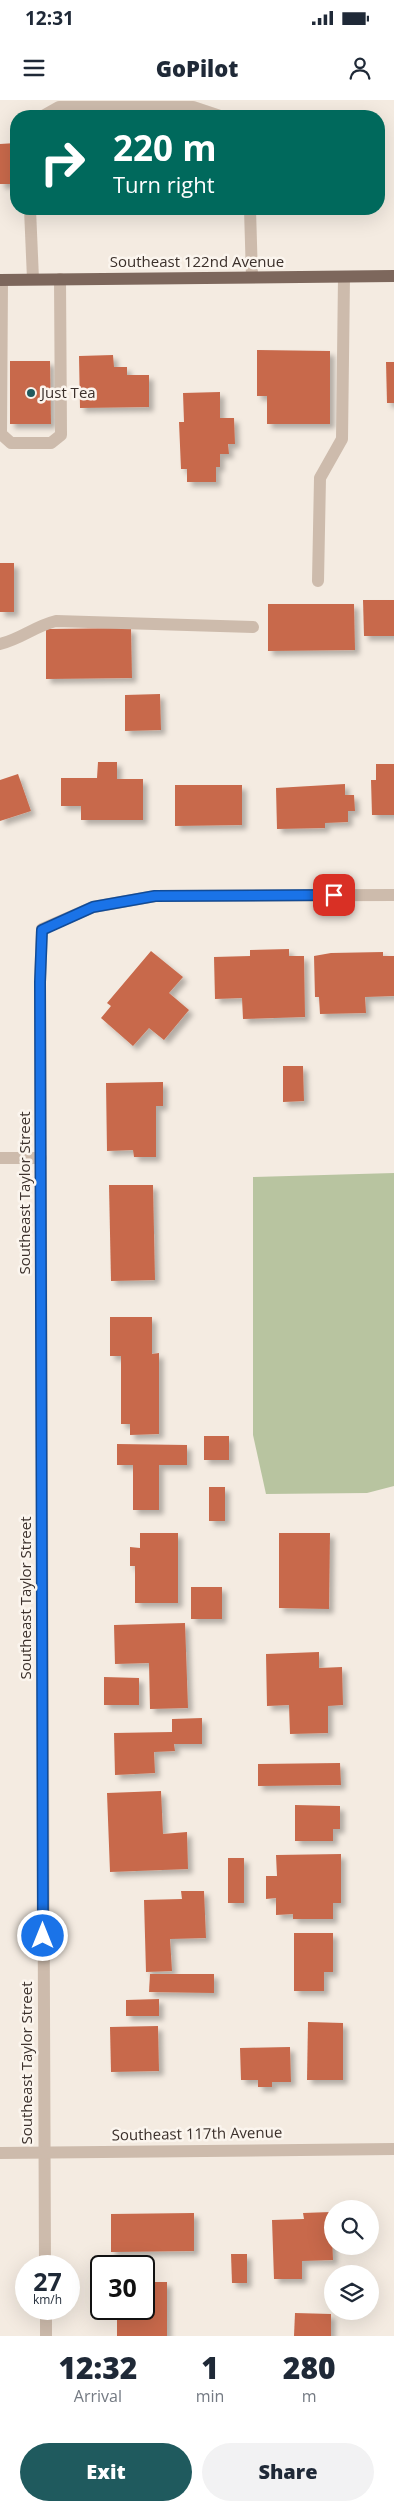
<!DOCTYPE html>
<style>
:root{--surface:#fff;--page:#f2f2f3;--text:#1f2937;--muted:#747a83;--accent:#1f5a5e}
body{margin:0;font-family:"Open Sans",sans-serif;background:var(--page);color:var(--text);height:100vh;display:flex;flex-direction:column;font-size:19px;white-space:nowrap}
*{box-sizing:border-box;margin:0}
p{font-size:16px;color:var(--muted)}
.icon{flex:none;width:28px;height:28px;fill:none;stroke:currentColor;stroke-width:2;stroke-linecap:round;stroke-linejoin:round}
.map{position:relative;height:2236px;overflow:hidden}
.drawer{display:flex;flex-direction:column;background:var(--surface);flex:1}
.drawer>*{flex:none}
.top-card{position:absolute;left:10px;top:10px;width:375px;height:105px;border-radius:20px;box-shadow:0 5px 20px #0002;background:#00695c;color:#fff;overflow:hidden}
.controls{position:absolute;left:324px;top:2100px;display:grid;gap:10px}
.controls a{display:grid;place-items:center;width:55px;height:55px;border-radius:50%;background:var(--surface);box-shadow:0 5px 20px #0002;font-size:25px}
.speed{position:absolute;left:15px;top:2155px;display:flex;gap:10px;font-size:25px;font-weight:700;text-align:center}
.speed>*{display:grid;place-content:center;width:65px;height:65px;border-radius:50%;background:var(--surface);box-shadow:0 5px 20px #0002;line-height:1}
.speed small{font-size:12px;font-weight:400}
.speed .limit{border:2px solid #111;border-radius:8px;background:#fff;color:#111}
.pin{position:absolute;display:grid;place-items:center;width:42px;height:42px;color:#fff;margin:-21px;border-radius:10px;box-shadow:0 2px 8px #0006}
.me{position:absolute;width:55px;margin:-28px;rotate:0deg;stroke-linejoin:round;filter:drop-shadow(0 0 4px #0008)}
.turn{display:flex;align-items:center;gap:18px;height:105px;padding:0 20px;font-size:22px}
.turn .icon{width:65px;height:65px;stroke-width:2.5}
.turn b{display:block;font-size:35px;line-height:42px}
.eta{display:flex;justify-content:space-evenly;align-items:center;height:85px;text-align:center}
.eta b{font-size:30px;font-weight:800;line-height:35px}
.button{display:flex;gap:10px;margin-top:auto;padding:10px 20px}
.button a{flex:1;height:58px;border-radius:30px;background:var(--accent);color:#fff;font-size:20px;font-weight:800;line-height:58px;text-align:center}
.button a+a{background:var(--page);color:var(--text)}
.status{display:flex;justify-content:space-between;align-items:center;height:35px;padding:0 25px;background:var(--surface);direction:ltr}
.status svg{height:14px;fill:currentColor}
header{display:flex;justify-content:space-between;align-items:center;height:65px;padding:0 20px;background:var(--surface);font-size:22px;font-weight:800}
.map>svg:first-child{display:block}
.green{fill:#b8c4a0}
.building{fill:#c8694b;filter:url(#shadow)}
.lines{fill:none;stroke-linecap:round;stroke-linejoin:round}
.service{stroke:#cdbbac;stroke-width:12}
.minor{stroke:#cdbbac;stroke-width:12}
.tertiary{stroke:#cdbbac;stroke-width:12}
.primary{stroke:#7d675c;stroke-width:12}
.route-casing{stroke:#114b97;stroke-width:12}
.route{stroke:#1a73e8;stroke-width:9}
.poi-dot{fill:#1f5a5e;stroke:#fbf5ee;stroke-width:2}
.labels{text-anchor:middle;stroke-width:5;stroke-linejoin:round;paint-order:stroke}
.street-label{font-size:15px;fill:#3b302b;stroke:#fbf5ee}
.poi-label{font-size:15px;fill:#3b302b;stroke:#fbf5ee;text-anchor:start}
</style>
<div class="status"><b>12:31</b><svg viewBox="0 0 49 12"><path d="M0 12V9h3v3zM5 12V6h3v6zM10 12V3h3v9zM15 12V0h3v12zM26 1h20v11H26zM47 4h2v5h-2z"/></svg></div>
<header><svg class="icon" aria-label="menu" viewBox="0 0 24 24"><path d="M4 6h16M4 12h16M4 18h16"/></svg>GoPilot<svg class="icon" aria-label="person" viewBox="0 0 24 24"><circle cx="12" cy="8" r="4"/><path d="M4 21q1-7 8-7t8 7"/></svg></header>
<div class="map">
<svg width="394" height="2236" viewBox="0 0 394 2236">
<defs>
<filter id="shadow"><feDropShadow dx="4.5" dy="4.5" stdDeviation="2.5" flood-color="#0004"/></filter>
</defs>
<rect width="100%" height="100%" fill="#f4ebe1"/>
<!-- green -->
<polygon class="green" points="394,1073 394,1386 367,1393 266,1394 253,1335 253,1077"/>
<!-- building -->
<g class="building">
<polygon points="16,43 16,80 13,80 14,84 0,84 0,44"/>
<polygon points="257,250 330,251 330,324 267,324 267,296 257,296"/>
<polygon points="113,255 114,267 127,267 127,275 149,275 149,307 80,308 79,256"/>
<polygon points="10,261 50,261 51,324 10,324"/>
<polygon points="386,262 394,262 394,303 387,303"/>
<polygon points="220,292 220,318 234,318 235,344 228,344 229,354 220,354 220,367 216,367 216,382 187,382 187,369 181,369 179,322 184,322 183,293"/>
<rect x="0" y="463" width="14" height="49"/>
<polygon points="363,500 394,500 394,536 364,536"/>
<polygon points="268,504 354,504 355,550 268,551"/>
<polygon points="131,528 132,578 46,579 46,529"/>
<polygon points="160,594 161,630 125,631 125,595"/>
<polygon points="98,662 117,662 117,679 143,679 143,720 81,720 81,706 61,706 61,678 97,678"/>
<polygon points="376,664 394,664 394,715 372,715 371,680 376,680"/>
<polygon points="18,674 31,711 0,721 0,680"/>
<polygon points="345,684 345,695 354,695 355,711 348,711 348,722 325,723 325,728 277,729 276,688"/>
<polygon points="175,685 242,685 242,725 175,726"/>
<polygon points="289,849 289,856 304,856 305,917 243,919 242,898 215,899 214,857 250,856 250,850"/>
<polygon points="151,851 183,877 169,893 189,910 164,940 149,928 133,946 101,918 111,906 107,903"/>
<polygon points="383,852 383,856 394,856 394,896 365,897 366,913 320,914 319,897 315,897 314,856 331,853"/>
<polygon points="283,966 303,966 304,1001 283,1002"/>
<polygon points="163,982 163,1006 156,1006 156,1057 134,1057 133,1050 107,1051 106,983"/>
<polygon points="109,1085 153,1085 155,1180 111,1181"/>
<polygon points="110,1217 152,1217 152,1254 159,1253 159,1334 130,1335 130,1324 121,1324 121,1256 110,1256"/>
<rect x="204" y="1336" width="25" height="24"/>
<polygon points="117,1344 187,1345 187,1365 159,1365 159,1410 133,1410 133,1365 117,1365"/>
<rect x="209" y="1387" width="16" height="34"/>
<polygon points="140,1433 178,1433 178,1503 135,1503 135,1466 130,1466 130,1447 140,1448"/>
<polygon points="279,1433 330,1433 329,1509 279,1508"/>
<rect x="191" y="1487" width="31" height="32"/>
<polygon points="185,1523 188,1608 150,1609 149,1563 115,1564 114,1525"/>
<polygon points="319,1552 319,1568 342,1567 343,1605 328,1606 328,1633 290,1634 289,1605 267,1606 266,1554"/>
<polygon points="104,1577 139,1578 139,1605 104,1605"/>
<polygon points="202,1618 202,1644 174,1644 175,1651 154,1652 155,1673 115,1675 114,1633 172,1632 172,1619"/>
<polygon points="340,1663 341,1685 258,1686 258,1664"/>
<polygon points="161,1691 163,1734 187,1732 188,1769 110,1772 107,1693"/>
<polygon points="295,1705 340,1706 340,1729 333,1729 333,1741 295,1741"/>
<polygon points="341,1754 341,1803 333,1803 333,1819 293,1819 293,1814 276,1815 276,1798 266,1799 266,1776 277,1776 276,1755"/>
<rect x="228" y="1758" width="16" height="45"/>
<polygon points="181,1791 204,1791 206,1838 170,1839 172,1871 146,1872 144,1800 182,1799"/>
<polygon points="294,1833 333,1833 333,1872 324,1872 324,1891 294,1891"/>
<polygon points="150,1874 214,1874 214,1893 149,1892"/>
<polygon points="159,1899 159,1916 126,1916 126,1900"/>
<polygon points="308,1922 343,1923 343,1980 307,1980"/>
<polygon points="158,1926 159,1971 111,1972 110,1927"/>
<polygon points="290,1947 291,1982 272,1982 272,1987 258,1987 258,1980 241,1980 240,1948"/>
<polygon points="331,2112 333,2160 302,2161 302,2179 274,2179 272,2120 304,2119 303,2113"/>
<polygon points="194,2113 194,2151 111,2152 111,2114"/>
<polygon points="231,2154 247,2154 247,2183 232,2183"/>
<polygon points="144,2182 167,2182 167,2236 117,2236 117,2209 144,2209"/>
<polygon points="295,2213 331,2214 331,2236 294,2236"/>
</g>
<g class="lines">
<!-- service -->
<g class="service">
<polyline points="43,16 59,7 193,7 220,16"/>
<polyline points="30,109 33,179"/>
<polyline points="250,109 252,177"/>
<polyline points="2,180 1,334 11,343 51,343 61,335 60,179"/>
<polyline points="318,481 320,378 342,339 344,177"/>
<path d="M0,544c21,-5 35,-18 56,-23l197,6"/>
<polyline points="0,1058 41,1058"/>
</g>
<!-- minor -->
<g class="minor">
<polyline points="45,2166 40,882 42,829 93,807 155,796 394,795"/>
<polyline points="46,2209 46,2236"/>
</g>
<!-- tertiary -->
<polyline class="tertiary" points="0,2053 394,2049"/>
<!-- primary -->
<polyline class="primary" points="0,180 394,176"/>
</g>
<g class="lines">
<!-- route casing -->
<g class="route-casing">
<polyline id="route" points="43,1836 40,882 42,830 93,807 155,796 334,795"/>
</g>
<!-- route -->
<use href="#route" class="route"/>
</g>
<!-- markers -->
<circle class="poi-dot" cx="31" cy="293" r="5"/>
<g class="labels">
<!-- street labels -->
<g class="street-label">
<text x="197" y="167">Southeast 122nd Avenue</text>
<text transform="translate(25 1093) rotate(-90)" y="5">Southeast Taylor Street</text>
<text transform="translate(26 1498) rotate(-90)" y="5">Southeast Taylor Street</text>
<text transform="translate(27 1963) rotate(-90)" y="5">Southeast Taylor Street</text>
<text transform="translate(197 2034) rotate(-1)" y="5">Southeast 117th Avenue</text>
</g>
<!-- poi labels -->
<g class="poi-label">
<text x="41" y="298">Just Tea</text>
</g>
</g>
</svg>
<div class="controls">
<a><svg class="icon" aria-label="search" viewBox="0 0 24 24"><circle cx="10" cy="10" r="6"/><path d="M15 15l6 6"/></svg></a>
<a><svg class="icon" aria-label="layers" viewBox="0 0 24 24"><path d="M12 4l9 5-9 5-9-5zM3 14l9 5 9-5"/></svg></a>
</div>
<div class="speed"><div>27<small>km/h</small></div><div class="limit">30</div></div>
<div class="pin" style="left:334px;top:795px;background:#d93025"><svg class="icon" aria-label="arrive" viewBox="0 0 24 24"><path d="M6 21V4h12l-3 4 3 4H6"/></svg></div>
<svg class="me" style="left:43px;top:1836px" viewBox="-20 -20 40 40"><circle r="17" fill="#1a73e8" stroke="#fff" stroke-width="3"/><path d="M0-11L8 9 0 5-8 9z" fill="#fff"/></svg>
<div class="top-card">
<div class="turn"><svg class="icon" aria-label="right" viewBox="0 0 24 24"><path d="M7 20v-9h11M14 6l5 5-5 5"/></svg><div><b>220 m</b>Turn right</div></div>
</div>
</div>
<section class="drawer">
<div class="eta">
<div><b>12:32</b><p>Arrival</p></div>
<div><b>1</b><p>min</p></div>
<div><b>280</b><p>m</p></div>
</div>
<div class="button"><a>Exit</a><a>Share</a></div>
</section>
